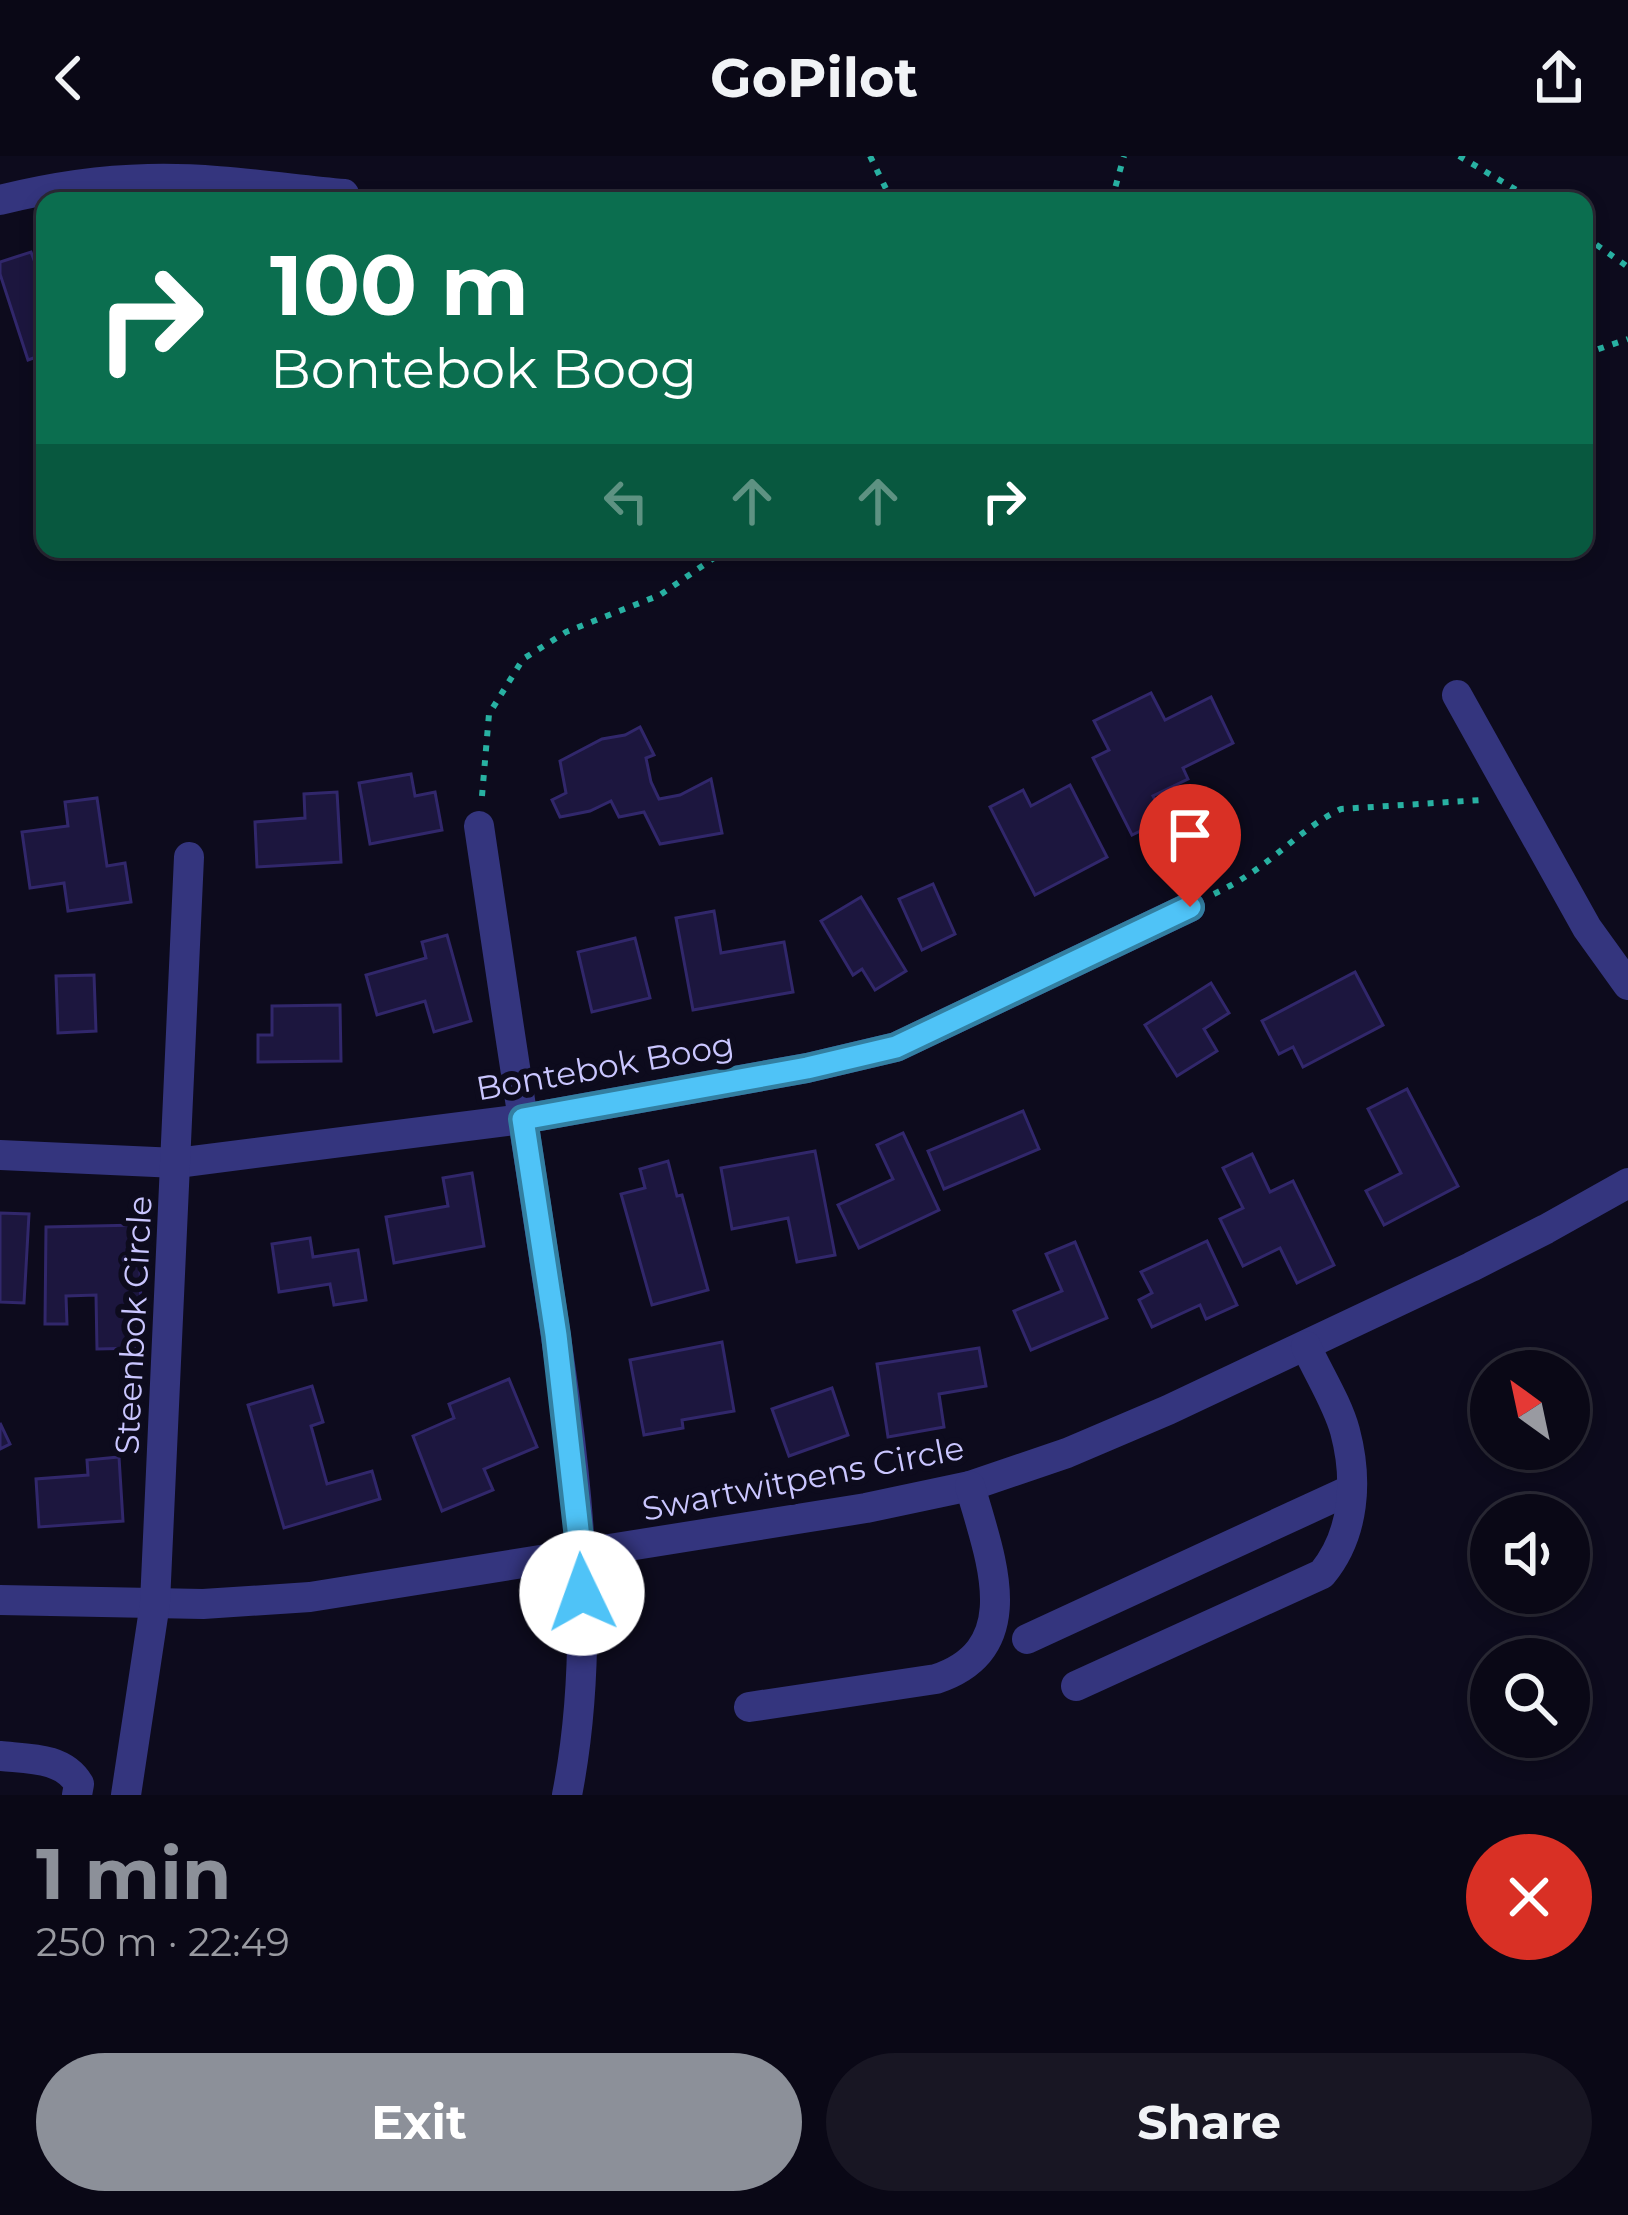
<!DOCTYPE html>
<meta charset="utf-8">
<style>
:root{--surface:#0a0816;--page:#181623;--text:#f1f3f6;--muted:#999aa1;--line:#2a2935;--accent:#8c9099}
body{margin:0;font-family:Montserrat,sans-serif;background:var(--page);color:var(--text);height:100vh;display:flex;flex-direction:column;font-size:45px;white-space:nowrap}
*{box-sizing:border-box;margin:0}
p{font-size:39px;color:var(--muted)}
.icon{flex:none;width:66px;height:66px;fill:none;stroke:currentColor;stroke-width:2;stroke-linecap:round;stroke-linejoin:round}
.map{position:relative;height:1639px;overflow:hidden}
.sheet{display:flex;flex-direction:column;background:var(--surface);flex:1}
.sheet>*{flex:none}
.top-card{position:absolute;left:36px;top:36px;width:1557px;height:366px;border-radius:24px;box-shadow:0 6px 18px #0003,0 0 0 3px var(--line);background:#0b6e4f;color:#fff;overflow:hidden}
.needle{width:78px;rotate:327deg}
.buttons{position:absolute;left:1470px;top:1194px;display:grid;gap:24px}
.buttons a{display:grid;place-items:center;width:120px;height:120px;border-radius:50%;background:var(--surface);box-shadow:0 6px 18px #0003,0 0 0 3px var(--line);font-size:60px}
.pin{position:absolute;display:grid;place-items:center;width:102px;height:102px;color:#fff;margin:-123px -51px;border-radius:50% 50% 50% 0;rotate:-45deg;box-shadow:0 0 12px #0007}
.pin .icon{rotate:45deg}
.me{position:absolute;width:132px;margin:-66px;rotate:357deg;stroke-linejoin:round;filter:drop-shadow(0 0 9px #0008)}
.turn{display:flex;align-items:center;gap:42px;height:252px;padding:0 36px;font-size:54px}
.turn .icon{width:156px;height:156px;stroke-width:2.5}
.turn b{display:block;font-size:84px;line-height:102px}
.lanes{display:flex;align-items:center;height:114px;padding:0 36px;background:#0003;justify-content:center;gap:60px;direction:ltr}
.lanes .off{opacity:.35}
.round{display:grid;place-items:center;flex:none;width:126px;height:126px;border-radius:63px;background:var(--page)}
.head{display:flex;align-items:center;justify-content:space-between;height:204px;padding:0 36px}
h1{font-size:72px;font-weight:700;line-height:90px;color:var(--accent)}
.cta{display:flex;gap:24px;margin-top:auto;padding:24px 36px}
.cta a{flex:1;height:138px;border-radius:72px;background:var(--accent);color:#fff;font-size:48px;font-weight:700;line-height:138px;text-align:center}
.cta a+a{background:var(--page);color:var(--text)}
header{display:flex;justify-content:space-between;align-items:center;height:156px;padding:0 36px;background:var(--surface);font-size:54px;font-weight:700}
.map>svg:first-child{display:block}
.building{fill:#1c163e;stroke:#31276b;stroke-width:3}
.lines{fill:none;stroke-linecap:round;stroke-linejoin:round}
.path{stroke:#28b1a2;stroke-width:6;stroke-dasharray:6 9;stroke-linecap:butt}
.minor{stroke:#34357e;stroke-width:30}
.route-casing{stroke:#337fa1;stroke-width:30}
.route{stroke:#4fc3f7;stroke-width:21}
.labels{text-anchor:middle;stroke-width:12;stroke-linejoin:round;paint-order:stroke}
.street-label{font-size:33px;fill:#cac6ff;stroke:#0d0b1d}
</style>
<header><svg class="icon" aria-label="back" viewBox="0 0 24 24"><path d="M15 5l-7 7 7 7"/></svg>GoPilot<svg class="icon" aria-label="share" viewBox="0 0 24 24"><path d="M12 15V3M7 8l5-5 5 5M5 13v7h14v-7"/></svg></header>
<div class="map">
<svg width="1628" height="1639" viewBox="0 0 1628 1639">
<rect width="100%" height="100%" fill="#0d0b1d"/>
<!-- building -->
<g class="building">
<polygon points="31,96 45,133 45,198 28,204 0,118 0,106"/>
<polygon points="1151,537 1165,564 1211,541 1233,587 1183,612 1188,623 1153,640 1165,663 1132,679 1093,602 1109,594 1094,565"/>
<polygon points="640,571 654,599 646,602 651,626 659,643 680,639 711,623 722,677 660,688 644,656 619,661 611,645 590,655 560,661 552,644 566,637 560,605 602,583 625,579"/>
<polygon points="411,618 415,640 435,636 442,674 370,688 359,627"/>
<polygon points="1070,629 1107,701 1035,739 990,651 1023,634 1031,650"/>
<polygon points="337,636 341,706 257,711 255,666 305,662 304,638"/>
<polygon points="97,642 107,710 125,707 131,746 68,755 64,727 30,732 22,676 68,670 65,646"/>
<polygon points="933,728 955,778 922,794 899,743"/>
<polygon points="861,741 906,815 875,834 862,813 853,819 821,765"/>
<polygon points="714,755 721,797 784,786 793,836 693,854 676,762"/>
<polygon points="447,779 471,865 434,876 425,845 377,859 366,819 426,802 422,786"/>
<polygon points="635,782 650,842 592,856 578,796"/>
<polygon points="1355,816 1383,869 1303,911 1293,891 1279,898 1262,865"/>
<polygon points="94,819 96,875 58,877 56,820"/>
<polygon points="1211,827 1229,857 1204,873 1217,895 1177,920 1145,869"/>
<polygon points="340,849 341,905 258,906 258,879 272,879 272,850"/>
<polygon points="1407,933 1458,1030 1384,1069 1366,1035 1401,1017 1368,953"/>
<polygon points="1023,955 1039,993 944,1033 928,995"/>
<polygon points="903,977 939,1054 859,1092 838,1049 893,1023 877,989"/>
<polygon points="815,995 835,1099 797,1106 788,1062 732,1073 721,1012"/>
<polygon points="1252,998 1270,1036 1293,1025 1334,1109 1297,1127 1280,1092 1243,1110 1220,1063 1243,1052 1223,1012"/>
<polygon points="668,1005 677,1040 682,1039 708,1134 652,1149 621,1038 645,1032 640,1013"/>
<polygon points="472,1017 484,1090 394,1107 386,1061 448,1050 443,1022"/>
<polygon points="0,1057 29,1058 24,1147 0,1146"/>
<polygon points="139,1069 142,1192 97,1193 96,1139 66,1140 67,1168 45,1168 46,1071"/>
<polygon points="310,1082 313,1101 358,1094 366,1144 334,1149 330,1128 279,1136 272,1088"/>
<polygon points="1207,1085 1237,1149 1206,1163 1200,1149 1152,1171 1139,1144 1152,1137 1141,1116"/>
<polygon points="1075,1086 1107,1162 1031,1194 1014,1155 1062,1135 1046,1098"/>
<polygon points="722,1186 734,1255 682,1264 683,1272 644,1279 630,1204"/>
<polygon points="979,1192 986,1230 939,1238 944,1271 888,1281 877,1208"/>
<polygon points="509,1223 537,1291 484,1313 493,1334 442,1355 413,1280 454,1262 449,1248"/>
<polygon points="312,1230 323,1266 311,1270 327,1328 372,1315 380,1343 284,1372 248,1249"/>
<polygon points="832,1232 848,1279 789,1300 772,1253"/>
<polygon points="0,1267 10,1288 0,1293"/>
<polygon points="119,1301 123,1365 39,1371 36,1323 88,1319 87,1304"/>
</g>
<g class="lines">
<!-- path -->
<g class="path">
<polyline points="870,0 892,45"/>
<polyline points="1459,0 1535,45"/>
<polyline points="1115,45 1114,36 1124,0"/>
<polyline points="1584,80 1628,111"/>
<polyline points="1584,198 1628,183"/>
<polyline points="482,640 489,558 523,503 566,476 660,439 727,393"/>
<path d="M1214,738c12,-6 24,-12 34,-19 33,-21 57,-49 93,-66l140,-9"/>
</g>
<!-- minor -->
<g class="minor">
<path d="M0,44c48,-12 98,-20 148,-21 65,-2 131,9 196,15"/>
<polyline points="1457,539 1587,772 1628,829"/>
<path d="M479,670c21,142 42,283 64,425 27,178 59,365 24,544"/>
<polyline points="0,999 177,1007 523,963 807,912 896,891 1190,751"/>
<polyline points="0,1444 203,1448 310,1441 866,1352 970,1330 1067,1297 1168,1254 1471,1111 1546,1073 1628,1027"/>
<polyline points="1027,1483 1352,1333"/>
<path d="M1076,1530l246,-112c33,-40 36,-94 23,-143 -8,-29 -27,-58 -39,-85"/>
<path d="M749,1551l187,-28c93,-31 53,-124 34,-193"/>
<path d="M0,1600c29,3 63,1 79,28l-2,11"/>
<polyline points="126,1639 155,1447 189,701"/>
</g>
</g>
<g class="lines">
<!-- route casing -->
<g class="route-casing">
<polyline id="route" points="582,1437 581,1400 556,1179 523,963 807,912 896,891 1190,751"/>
</g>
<!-- route -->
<use href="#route" class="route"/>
</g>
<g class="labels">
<!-- street labels -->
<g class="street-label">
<text transform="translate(605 910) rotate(-10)" y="12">Bontebok Boog</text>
<text transform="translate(133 1169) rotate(-87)" y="12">Steenbok Circle</text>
<text transform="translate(803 1322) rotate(-11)" y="12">Swartwitpens Circle</text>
</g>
</g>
</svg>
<div class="buttons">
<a><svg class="needle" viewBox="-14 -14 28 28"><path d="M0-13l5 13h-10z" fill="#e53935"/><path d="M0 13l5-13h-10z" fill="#999aa1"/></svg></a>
<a><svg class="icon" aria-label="sound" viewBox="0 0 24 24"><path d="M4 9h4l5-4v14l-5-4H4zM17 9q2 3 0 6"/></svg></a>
<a><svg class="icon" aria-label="search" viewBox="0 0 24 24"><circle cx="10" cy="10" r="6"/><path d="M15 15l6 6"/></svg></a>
</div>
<div class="pin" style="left:1190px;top:751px;background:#d93025"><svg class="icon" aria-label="arrive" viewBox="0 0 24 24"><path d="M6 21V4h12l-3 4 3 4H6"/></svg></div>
<svg class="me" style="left:582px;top:1437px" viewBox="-20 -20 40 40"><circle r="19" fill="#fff"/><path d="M0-13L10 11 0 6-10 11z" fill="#4fc3f7"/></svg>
<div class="top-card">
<div class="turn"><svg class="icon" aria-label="right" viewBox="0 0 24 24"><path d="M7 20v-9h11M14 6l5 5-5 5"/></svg><div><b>100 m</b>Bontebok Boog</div></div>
<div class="lanes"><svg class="icon off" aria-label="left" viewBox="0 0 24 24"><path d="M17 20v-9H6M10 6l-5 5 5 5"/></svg><svg class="icon off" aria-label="ahead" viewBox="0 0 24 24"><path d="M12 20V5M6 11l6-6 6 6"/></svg><svg class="icon off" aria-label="ahead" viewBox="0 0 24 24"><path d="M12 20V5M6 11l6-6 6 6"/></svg><svg class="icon" aria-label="right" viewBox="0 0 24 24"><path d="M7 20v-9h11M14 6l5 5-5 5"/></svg></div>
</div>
</div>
<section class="sheet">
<div class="head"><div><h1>1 min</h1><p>250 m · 22:49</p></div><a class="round" style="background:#d93025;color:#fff"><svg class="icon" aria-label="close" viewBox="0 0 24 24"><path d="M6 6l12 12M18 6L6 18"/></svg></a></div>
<div class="cta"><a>Exit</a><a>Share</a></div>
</section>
